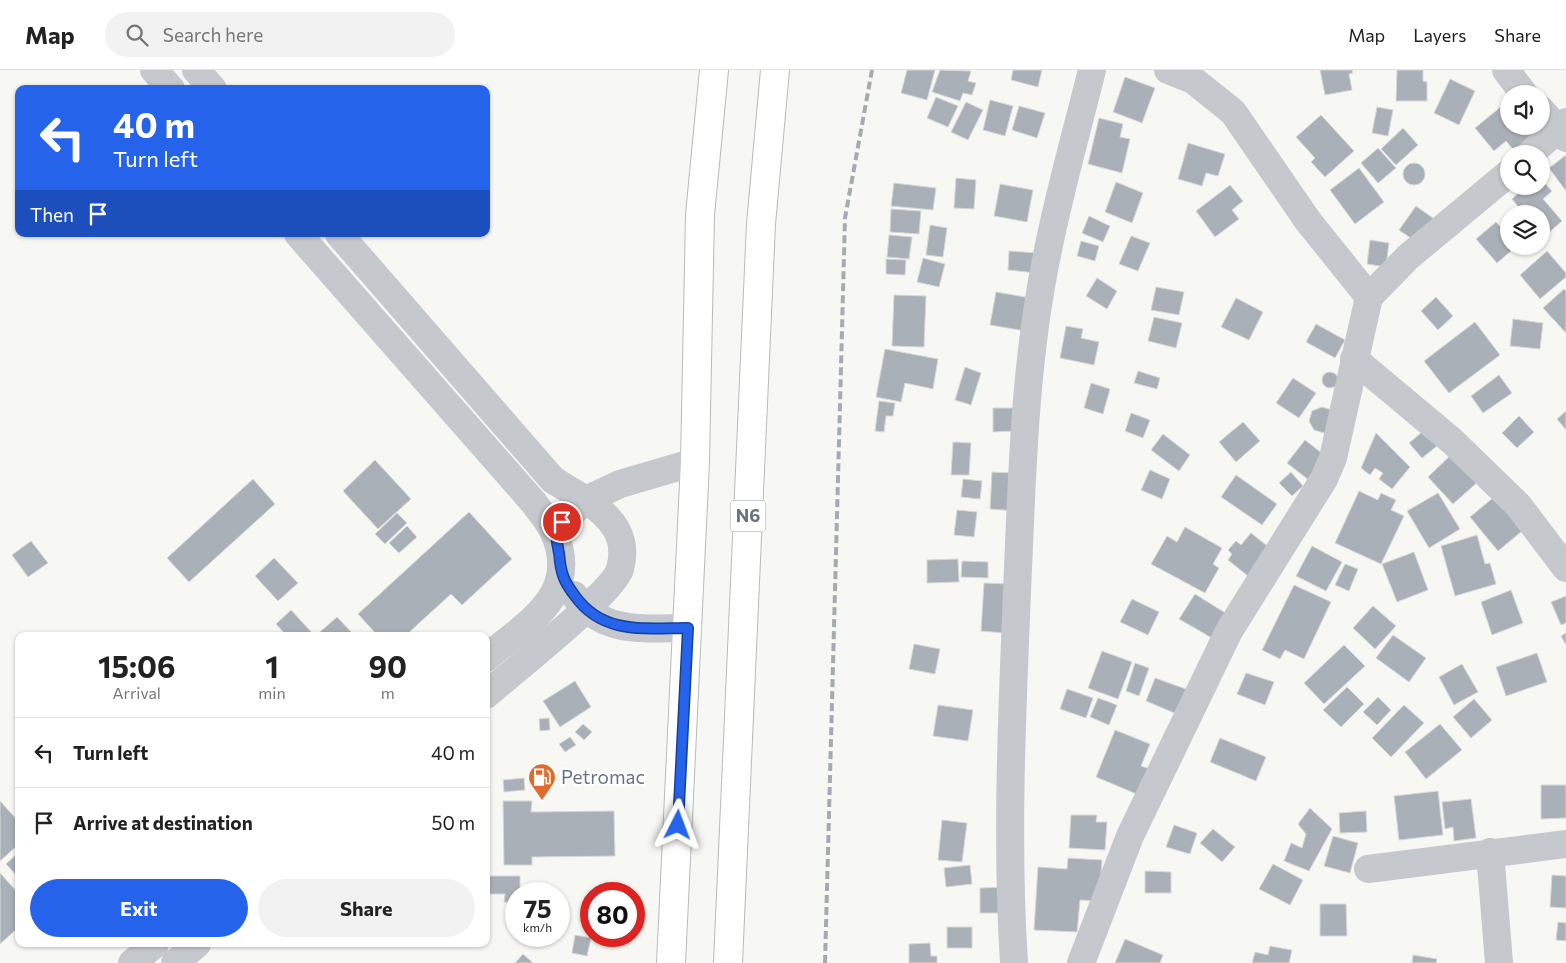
<!DOCTYPE html>
<style>
:root{--surface:#fff;--page:#f2f2f2;--text:#222;--muted:#767676;--line:#e0e0e0;--accent:#2563eb}
body{margin:0;font-family:Commissioner,sans-serif;background:var(--page);color:var(--text);height:100vh;display:flex;flex-direction:column;font-size:19px;white-space:nowrap}
*{box-sizing:border-box;margin:0}
p{font-size:16px;color:var(--muted)}
.icon{flex:none;width:28px;height:28px;fill:none;stroke:currentColor;stroke-width:2;stroke-linecap:round;stroke-linejoin:round}
.map{position:relative;flex:1;overflow:hidden}
.sheet{position:absolute;left:15px;top:562px;width:475px;height:315px;display:flex;flex-direction:column;background:var(--surface);border-radius:10px;box-shadow:0 1px 4px #0004}
.sheet>*{flex:none}
.hud{position:absolute;left:15px;top:15px;width:475px;height:152px;border-radius:10px;box-shadow:0 1px 4px #0004;background:#2563eb;color:#fff;overflow:hidden}
.buttons{position:absolute;left:1500px;top:15px;display:grid;gap:10px}
.buttons a{display:grid;place-items:center;width:50px;height:50px;border-radius:50%;background:var(--surface);box-shadow:0 1px 4px #0004;font-size:25px}
.speed{position:absolute;left:505px;top:812px;display:flex;gap:10px;font-size:25px;font-weight:700;text-align:center}
.speed>*{display:grid;place-content:center;width:65px;height:65px;border-radius:50%;background:var(--surface);box-shadow:0 1px 4px #0004;line-height:1}
.speed small{font-size:12px;font-weight:400}
.speed .limit{border:8px solid #d22;background:#fff;color:#111}
.pin{position:absolute;display:grid;place-items:center;width:42px;height:42px;color:#fff;margin:-21px;border:2px solid #fff;border-radius:50%;box-shadow:0 1px 5px #0007}
.me{position:absolute;width:55px;margin:-28px;rotate:3deg;stroke-linejoin:round;filter:drop-shadow(0 0 4px #0008)}
.turn{display:flex;align-items:center;gap:18px;height:105px;padding:0 15px;font-size:22px}
.turn .icon{width:65px;height:65px;stroke-width:2.5}
.turn b{display:block;font-size:35px;line-height:42px}
.then{display:flex;align-items:center;height:48px;padding:0 15px;background:#0003;gap:10px;font-size:19px}
.eta{display:flex;justify-content:space-evenly;align-items:center;height:85px;text-align:center}
.eta b{font-size:30px;font-weight:700;line-height:35px}
.cta{display:flex;gap:10px;margin-top:auto;padding:10px 15px}
.cta a{flex:1;height:58px;border-radius:30px;background:var(--accent);color:#fff;font-size:20px;font-weight:700;line-height:58px;text-align:center}
.cta a+a{background:var(--page);color:var(--text)}
ul{padding:0;list-style:none}
li{display:flex;align-items:center;gap:15px;height:70px;padding:0 15px;border-top:1px solid var(--line)}
li div{flex:1}
li b{display:block;font-size:19px}
li em{font-style:normal}
header{display:flex;align-items:center;gap:30px;box-sizing:border-box;height:70px;padding:0 25px;background:var(--surface);border-bottom:1px solid var(--line)}
header strong{font-size:24px}
nav{display:flex;gap:28px;margin-inline-start:auto;font-size:18px}
.search{width:350px;height:45px;background:var(--page);display:flex;align-items:center;gap:12px;box-sizing:border-box;padding:0 18px;border-radius:28px;color:var(--muted);font-size:19px}
.map>svg:first-child{display:block}
.building{fill:#aab0b7;stroke:#d9d9d7}
.lines{fill:none;stroke-linecap:round;stroke-linejoin:round}
.trunk-casing{stroke:#b8babe;stroke-width:30}
.minor{stroke:#c5c8cc;stroke-width:28}
.trunk{stroke:#fff;stroke-width:28}
.rail{stroke:#a6aab1;stroke-width:4;stroke-dasharray:8 4;stroke-linecap:butt}
.route-casing{stroke:#184099;stroke-width:12}
.route{stroke:#2563eb;stroke-width:9}
.labels{text-anchor:middle;stroke-width:5;stroke-linejoin:round;paint-order:stroke}
.shield{fill:#fff;stroke:#959eaa;stroke-width:1}
.shield-label{font-size:18px;font-weight:bold;fill:#677485}
.poi-label{font-size:19px;fill:#677485;stroke:#fff;text-anchor:start}
</style>
<header>
<strong>Map</strong>
<div class="search"><svg class="icon" aria-label="search" viewBox="0 0 24 24"><circle cx="10" cy="10" r="6"/><path d="M15 15l6 6"/></svg>Search here</div>
<nav><a>Map</a><a>Layers</a><a>Share</a></nav>
</header>
<div class="map">
<svg width="1566" height="893" viewBox="0 0 1566 893">
<rect width="100%" height="100%" fill="#f7f7f4"/>
<!-- building -->
<g class="building">
<polygon points="907,0 935,0 927,30 901,23"/>
<polygon points="940,0 971,1 968,11 976,13 972,25 963,23 960,31 932,22"/>
<polygon points="1013,0 1042,0 1038,17 1011,10"/>
<polygon points="1320,0 1352,0 1353,3 1349,4 1352,20 1325,25"/>
<polygon points="1397,0 1423,0 1423,11 1427,12 1427,31 1396,31"/>
<polygon points="1125,7 1155,18 1142,53 1113,42"/>
<polygon points="1450,9 1475,21 1459,55 1434,43"/>
<polygon points="936,27 958,36 948,57 927,48"/>
<polygon points="990,30 1013,36 1005,66 983,60"/>
<polygon points="1509,30 1509,56 1531,56 1539,66 1517,84 1506,71 1494,81 1475,58"/>
<polygon points="966,32 983,40 968,70 951,62"/>
<polygon points="1019,36 1045,43 1037,68 1012,60"/>
<polygon points="1377,37 1393,40 1388,66 1372,63"/>
<polygon points="1321,45 1354,81 1325,107 1311,92 1315,88 1296,67"/>
<polygon points="1099,48 1123,54 1120,67 1130,69 1122,103 1088,94"/>
<polygon points="1403,58 1418,75 1396,95 1381,79"/>
<polygon points="1188,73 1225,84 1218,106 1206,103 1202,116 1178,109"/>
<polygon points="1378,78 1396,98 1378,113 1361,93"/>
<polygon points="1566,85 1566,121 1549,98"/>
<circle cx="1414" cy="104" r="11"/>
<polygon points="1359,98 1384,132 1355,154 1330,120"/>
<polygon points="956,108 976,110 974,139 954,138"/>
<polygon points="1541,109 1552,121 1543,129 1562,151 1544,167 1541,164 1541,144 1524,144 1512,129 1526,116 1541,116"/>
<polygon points="1116,112 1143,123 1132,153 1105,142"/>
<polygon points="894,113 936,118 933,140 891,136"/>
<polygon points="1000,114 1033,120 1027,152 994,146"/>
<polygon points="1230,115 1243,131 1232,140 1239,149 1215,167 1196,141"/>
<polygon points="1416,136 1437,151 1421,175 1399,160"/>
<polygon points="891,139 921,141 919,164 890,162"/>
<polygon points="1089,146 1110,156 1103,172 1082,163"/>
<polygon points="1496,152 1509,166 1509,176 1517,176 1497,193 1476,169"/>
<polygon points="930,155 947,158 943,187 926,185"/>
<polygon points="889,165 912,167 909,189 887,187"/>
<polygon points="1131,166 1150,173 1138,201 1119,194"/>
<polygon points="1370,170 1389,173 1386,197 1367,194"/>
<polygon points="1081,171 1099,176 1095,191 1077,186"/>
<polygon points="1009,181 1038,183 1036,203 1008,200"/>
<polygon points="1547,181 1566,203 1566,207 1540,229 1520,205"/>
<polygon points="923,188 945,194 939,217 917,212"/>
<polygon points="886,189 906,190 905,205 886,204"/>
<polygon points="1097,208 1117,221 1107,239 1086,226"/>
<polygon points="1156,217 1184,222 1179,245 1151,240"/>
<polygon points="1564,219 1566,221 1566,263 1543,238"/>
<polygon points="996,222 1031,228 1025,261 990,255"/>
<polygon points="894,225 926,226 924,277 892,276"/>
<polygon points="1436,227 1453,246 1438,260 1421,241"/>
<polygon points="1236,228 1263,242 1249,270 1221,257"/>
<polygon points="1154,247 1182,253 1176,278 1148,271"/>
<polygon points="1513,249 1543,253 1540,279 1510,276"/>
<polygon points="1475,252 1500,285 1449,323 1424,291"/>
<polygon points="1316,254 1345,270 1335,288 1306,272"/>
<polygon points="1066,256 1083,259 1081,268 1099,272 1094,295 1060,288"/>
<polygon points="885,279 938,289 933,319 905,313 901,332 876,327"/>
<polygon points="965,297 981,303 971,335 955,330"/>
<polygon points="1138,301 1160,308 1157,319 1134,313"/>
<circle cx="1330" cy="310" r="8"/>
<polygon points="1499,305 1512,323 1483,343 1471,326"/>
<polygon points="1293,308 1316,323 1299,348 1276,333"/>
<polygon points="1091,313 1110,319 1103,344 1084,338"/>
<polygon points="879,331 895,333 893,346 886,346 884,362 875,361"/>
<polygon points="1322,337 1332,340 1329,362 1324,363 1314,360 1309,351 1312,341"/>
<polygon points="993,338 1015,338 1016,361 993,362"/>
<polygon points="1566,341 1566,360 1557,349"/>
<polygon points="1131,343 1150,350 1143,368 1125,361"/>
<polygon points="1519,346 1534,362 1517,378 1502,363"/>
<polygon points="1243,352 1260,371 1236,392 1219,372"/>
<polygon points="1428,357 1442,372 1422,388 1409,373"/>
<polygon points="1376,363 1410,397 1392,419 1379,409 1383,403 1375,398 1370,405 1361,398"/>
<polygon points="1163,364 1190,385 1179,401 1151,380"/>
<polygon points="1305,370 1328,388 1310,411 1287,393"/>
<polygon points="953,372 971,373 969,405 951,405"/>
<polygon points="1455,381 1481,409 1453,434 1428,407"/>
<polygon points="375,390 411,429 378,459 343,421"/>
<polygon points="1150,400 1170,409 1162,429 1141,420"/>
<polygon points="992,402 1018,403 1016,441 990,439"/>
<polygon points="1291,402 1303,416 1292,426 1279,413"/>
<polygon points="1236,405 1277,434 1262,455 1221,427"/>
<polygon points="253,409 275,434 189,512 167,488"/>
<polygon points="963,409 982,411 980,429 961,427"/>
<polygon points="1359,421 1378,430 1381,423 1396,430 1391,440 1404,446 1381,494 1335,473"/>
<polygon points="1438,423 1460,459 1429,478 1407,441"/>
<polygon points="1494,427 1522,461 1498,481 1470,447"/>
<polygon points="957,440 977,442 974,467 954,465"/>
<polygon points="469,442 512,489 462,535 451,524 405,566 378,566 358,544"/>
<polygon points="397,443 407,453 385,474 375,464"/>
<polygon points="407,456 417,467 399,483 389,473"/>
<polygon points="1185,457 1222,478 1213,494 1219,498 1205,523 1151,494 1167,466 1177,472"/>
<polygon points="1251,463 1271,479 1248,506 1228,490 1232,484 1228,480 1236,471 1241,475"/>
<polygon points="1477,465 1485,494 1490,493 1496,514 1455,526 1441,476"/>
<polygon points="31,471 48,493 28,507 12,485"/>
<polygon points="1312,476 1342,492 1326,521 1296,506"/>
<polygon points="1414,482 1428,520 1397,532 1382,494"/>
<polygon points="274,488 298,513 278,531 255,506"/>
<polygon points="958,489 959,512 927,513 927,490"/>
<polygon points="962,491 988,492 988,508 961,507"/>
<polygon points="1345,494 1358,499 1349,521 1335,515"/>
<polygon points="984,513 1008,514 1005,563 981,561"/>
<polygon points="1294,515 1331,532 1304,589 1285,580 1280,589 1262,580"/>
<polygon points="1511,520 1523,553 1492,565 1481,532"/>
<polygon points="1195,524 1227,544 1212,568 1179,549"/>
<polygon points="1566,526 1566,553 1561,555 1551,532"/>
<polygon points="1132,529 1159,542 1148,565 1120,552"/>
<polygon points="1373,536 1396,556 1375,579 1353,558"/>
<polygon points="291,540 315,566 287,566 276,554"/>
<polygon points="337,547 355,566 323,566 320,562"/>
<polygon points="1566,563 1566,575 1561,566"/>
<polygon points="1393,565 1426,588 1409,612 1376,588"/>
<polygon points="914,574 940,579 935,604 909,599"/>
<polygon points="1344,575 1365,596 1324,634 1304,613"/>
<polygon points="1102,581 1132,592 1118,629 1088,618"/>
<polygon points="1537,583 1547,612 1506,626 1496,597"/>
<polygon points="1135,593 1149,598 1139,626 1126,621"/>
<polygon points="1462,594 1478,622 1454,635 1439,607"/>
<polygon points="1246,603 1274,612 1265,635 1237,624"/>
<polygon points="1155,608 1194,622 1184,647 1146,631"/>
<polygon points="575,611 591,637 560,657 543,631"/>
<polygon points="1347,617 1364,634 1341,657 1323,640"/>
<polygon points="1067,619 1093,628 1086,648 1060,639"/>
<polygon points="1378,627 1391,640 1377,655 1363,642"/>
<polygon points="1098,628 1117,635 1109,655 1090,647"/>
<polygon points="1474,629 1492,650 1471,668 1453,647"/>
<polygon points="938,635 973,640 968,671 933,666"/>
<polygon points="1404,635 1424,653 1391,687 1372,668"/>
<polygon points="549,648 550,660 540,661 539,649"/>
<polygon points="583,654 592,662 584,670 575,662"/>
<polygon points="1440,654 1462,680 1426,709 1405,682"/>
<polygon points="1115,660 1150,674 1141,696 1150,699 1139,725 1096,707"/>
<polygon points="570,667 576,675 565,682 559,674"/>
<polygon points="1220,668 1266,687 1256,711 1210,692"/>
<polygon points="524,708 525,720 504,722 503,710"/>
<polygon points="1541,715 1566,715 1566,748 1541,749"/>
<polygon points="1438,721 1443,765 1399,770 1394,726"/>
<polygon points="1471,729 1476,768 1454,771 1453,757 1445,759 1442,732"/>
<polygon points="0,731 19,752 19,774 0,791"/>
<polygon points="503,731 532,731 531,742 614,741 615,786 532,787 532,795 504,795"/>
<polygon points="1310,738 1332,759 1309,801 1284,791 1291,773 1302,778 1306,764 1298,754"/>
<polygon points="1366,741 1367,762 1340,763 1339,743"/>
<polygon points="1071,745 1097,745 1096,752 1107,752 1105,780 1069,778"/>
<polygon points="942,750 967,753 962,792 938,790"/>
<polygon points="1174,755 1197,763 1190,784 1166,777"/>
<polygon points="1213,759 1235,777 1222,792 1200,773"/>
<polygon points="1333,766 1358,773 1350,803 1324,796"/>
<polygon points="19,782 19,808 6,794"/>
<polygon points="1068,788 1102,790 1099,831 1080,830 1077,862 1034,860 1038,797 1067,799"/>
<polygon points="1273,794 1303,810 1290,835 1259,819"/>
<polygon points="970,795 972,814 946,817 944,798"/>
<polygon points="1145,801 1171,802 1171,823 1145,823"/>
<polygon points="0,803 19,824 19,857 0,874"/>
<polygon points="1552,805 1566,806 1566,838 1550,837"/>
<polygon points="486,806 520,806 520,824 516,824 516,833 504,832 505,824 486,824"/>
<polygon points="1011,817 1011,843 980,843 980,818"/>
<polygon points="1320,834 1346,834 1347,866 1320,866"/>
<polygon points="1558,852 1566,853 1566,871 1556,870"/>
<rect x="947" y="857" width="25" height="21"/>
<polygon points="575,865 591,868 587,886 572,883"/>
<polygon points="1125,869 1163,885 1160,893 1115,893"/>
<polygon points="930,873 931,886 937,886 937,893 909,893 909,874"/>
<polygon points="1270,876 1292,880 1289,893 1252,893 1255,882 1268,885"/>
<polygon points="523,884 533,893 515,893"/>
<polygon points="1413,885 1437,889 1436,893 1412,893"/>
</g>
<g class="lines">
<!-- trunk casing -->
<g class="trunk-casing">
<g id="trunk">
<polyline points="671,893 695,392 700,145 714,0"/>
<polyline points="728,893 761,154 775,0"/>
</g>
</g>
<!-- minor -->
<g class="minor">
<polyline points="154,0 171,19"/>
<polyline points="196,0 213,19"/>
<polyline points="1168,0 1193,10 1233,42 1308,151 1369,227"/>
<polyline points="1506,0 1524,24"/>
<polyline points="1541,40 1566,68"/>
<polyline points="1530,84 1566,52"/>
<path d="M298,164l236,269c7,10 17,21 21,32 25,61 -29,89 -69,123"/>
<polyline points="339,164 553,410 586,430 620,414 695,392"/>
<polyline points="1354,289 1452,371 1518,435 1566,498"/>
<path d="M574,525c29,40 69,33 114,33"/>
<path d="M486,625c24,-21 127,-102 134,-126 9,-33 -9,-52 -34,-69l-24,22 -7,13"/>
<polyline points="1490,782 1499,893"/>
<polyline points="1368,799 1566,774"/>
<polyline points="132,893 155,874"/>
<polyline points="175,893 197,874"/>
<path d="M1014,893c-8,-123 -2,-248 3,-371 5,-113 7,-226 30,-337 12,-62 30,-124 45,-185"/>
<polyline points="1081,893 1130,766 1229,561 1324,409 1333,388 1369,227 1408,187 1509,103"/>
</g>
<!-- trunk -->
<use href="#trunk" class="trunk"/>
<!-- rail -->
<polyline class="rail" points="825,893 845,148 872,0"/>
</g>
<g class="lines">
<!-- route casing -->
<g class="route-casing">
<path id="route" d="M562,452c-10,19 -3,20 -2,40 2,15 6,22 15,34 28,39 70,32 113,32l-10,197"/>
</g>
<!-- route -->
<use href="#route" class="route"/>
</g>
<!-- icons -->
<defs>
<g id="fuel-pin" transform="scale(1.4375)"><path d="M0 17L-7.5 6A9.5 9.5 0 1 1 7.5 6Z" fill="#de6d2d" stroke="#fff"/><path d="M-5.5-6h7V0h2V4h1.3V-2.5L3-4.5l.8-.8L6-3V5H2.5V1h-1V6h-7ZM-4.2-4.7v3.2H.2V-4.7Z" fill="#fff"/></g>
</defs>
<g fill-rule="evenodd">
<use href="#fuel-pin" x="542" y="707"/>
</g>
<g class="labels">
<!-- shield labels -->
<rect class="shield" x="730.5" y="430.5" width="35" height="31" rx="4"/>
<g class="shield-label">
<text x="748" y="452">N6</text>
</g>
<!-- poi labels -->
<g class="poi-label">
<text x="561" y="714">Petromac</text>
</g>
</g>
</svg>
<div class="buttons">
<a><svg class="icon" aria-label="sound" viewBox="0 0 24 24"><path d="M4 9h4l5-4v14l-5-4H4zM17 9q2 3 0 6"/></svg></a>
<a><svg class="icon" aria-label="search" viewBox="0 0 24 24"><circle cx="10" cy="10" r="6"/><path d="M15 15l6 6"/></svg></a>
<a><svg class="icon" aria-label="layers" viewBox="0 0 24 24"><path d="M12 4l9 5-9 5-9-5zM3 14l9 5 9-5"/></svg></a>
</div>
<div class="speed"><div>75<small>km/h</small></div><div class="limit">80</div></div>
<div class="pin" style="left:562px;top:452px;background:#d93025"><svg class="icon" aria-label="arrive" viewBox="0 0 24 24"><path d="M6 21V4h12l-3 4 3 4H6"/></svg></div>
<svg class="me" style="left:678px;top:755px" viewBox="-20 -20 40 40"><path d="M0-17L14 15 0 8-14 15z" fill="#2563eb" stroke="#fff" stroke-width="4"/></svg>
<div class="hud">
<div class="turn"><svg class="icon" aria-label="left" viewBox="0 0 24 24"><path d="M17 20v-9H6M10 6l-5 5 5 5"/></svg><div><b>40 m</b>Turn left</div></div>
<div class="then">Then<svg class="icon" aria-label="arrive" viewBox="0 0 24 24"><path d="M6 21V4h12l-3 4 3 4H6"/></svg></div>
</div>
<section class="sheet">
<div class="eta">
<div><b>15:06</b><p>Arrival</p></div>
<div><b>1</b><p>min</p></div>
<div><b>90</b><p>m</p></div>
</div>
<ul>
<li><svg class="icon" aria-label="left" viewBox="0 0 24 24"><path d="M17 20v-9H6M10 6l-5 5 5 5"/></svg><div><b>Turn left</b></div><em>40 m</em></li>
<li><svg class="icon" aria-label="arrive" viewBox="0 0 24 24"><path d="M6 21V4h12l-3 4 3 4H6"/></svg><div><b>Arrive at destination</b></div><em>50 m</em></li>
</ul>
<div class="cta"><a>Exit</a><a>Share</a></div>
</section>
</div>
